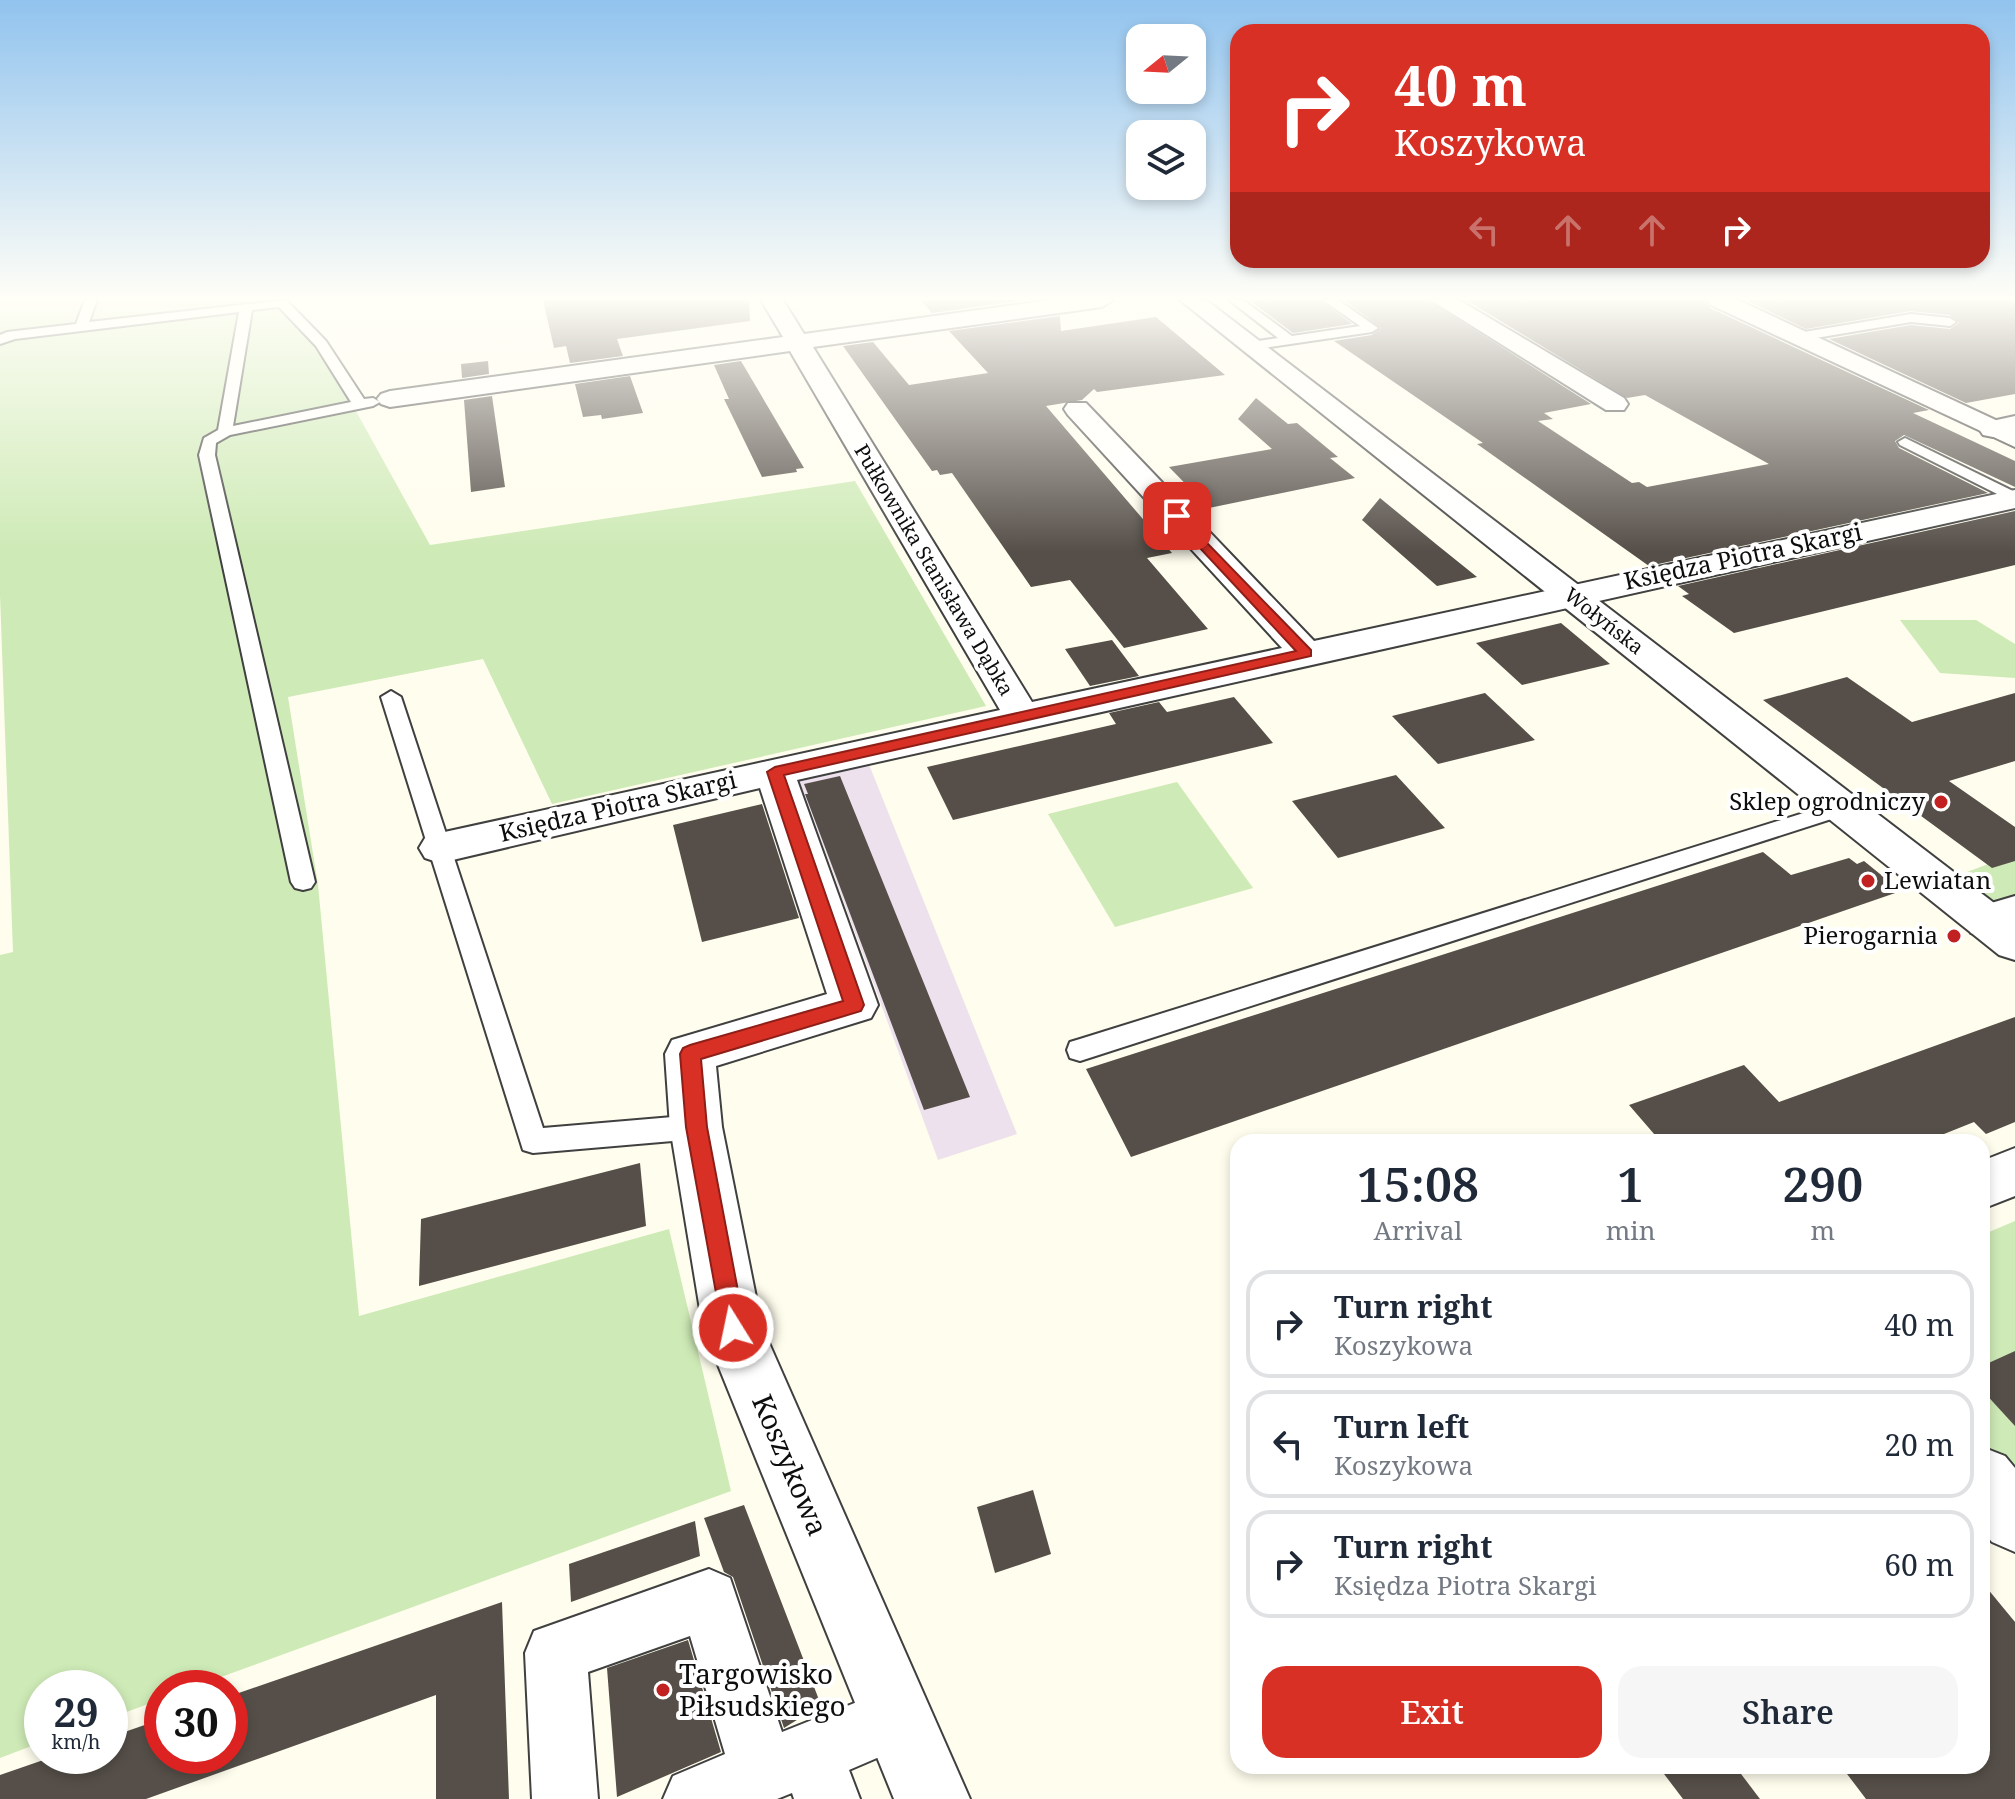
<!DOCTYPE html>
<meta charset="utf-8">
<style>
:root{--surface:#fff;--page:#f6f6f7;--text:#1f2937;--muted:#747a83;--line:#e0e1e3;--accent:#d93025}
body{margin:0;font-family:"Noto Serif",serif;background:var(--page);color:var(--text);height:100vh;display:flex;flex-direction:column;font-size:30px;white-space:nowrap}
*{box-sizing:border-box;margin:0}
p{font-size:26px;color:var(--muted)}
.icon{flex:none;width:44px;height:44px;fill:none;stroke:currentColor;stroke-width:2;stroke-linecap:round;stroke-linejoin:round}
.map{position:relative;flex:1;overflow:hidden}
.panel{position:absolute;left:1230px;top:1134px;width:760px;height:640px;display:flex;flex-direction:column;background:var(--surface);border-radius:24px;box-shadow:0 4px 12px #0003}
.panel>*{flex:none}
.banner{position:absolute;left:1230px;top:24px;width:760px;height:244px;border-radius:24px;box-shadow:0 4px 12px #0003;background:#d93025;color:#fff;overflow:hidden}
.needle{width:52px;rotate:252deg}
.tools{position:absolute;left:1126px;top:24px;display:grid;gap:16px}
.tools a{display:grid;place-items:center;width:80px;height:80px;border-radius:16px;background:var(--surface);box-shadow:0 4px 12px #0003;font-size:40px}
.speed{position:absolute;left:24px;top:1670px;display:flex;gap:16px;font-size:40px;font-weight:700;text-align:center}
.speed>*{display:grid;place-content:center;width:104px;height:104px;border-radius:50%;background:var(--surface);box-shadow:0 4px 12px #0003;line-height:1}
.speed small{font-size:20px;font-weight:400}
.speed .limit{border:12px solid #d22;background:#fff;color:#111}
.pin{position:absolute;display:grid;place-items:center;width:68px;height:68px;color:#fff;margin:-34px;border-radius:16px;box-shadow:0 4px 12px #0006}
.me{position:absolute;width:88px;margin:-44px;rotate:350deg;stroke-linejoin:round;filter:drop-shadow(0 0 6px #0008)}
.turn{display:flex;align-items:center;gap:28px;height:168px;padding:0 32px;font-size:36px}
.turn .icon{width:104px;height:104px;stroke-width:2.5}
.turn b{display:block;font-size:56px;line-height:68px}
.lanes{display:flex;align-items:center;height:76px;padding:0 32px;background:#0003;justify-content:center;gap:40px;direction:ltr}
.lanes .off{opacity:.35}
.eta{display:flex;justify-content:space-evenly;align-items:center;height:136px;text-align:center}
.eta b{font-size:48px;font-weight:600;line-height:56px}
.cta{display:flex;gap:16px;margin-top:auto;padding:16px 32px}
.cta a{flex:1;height:92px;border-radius:24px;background:var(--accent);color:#fff;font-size:32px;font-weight:600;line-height:92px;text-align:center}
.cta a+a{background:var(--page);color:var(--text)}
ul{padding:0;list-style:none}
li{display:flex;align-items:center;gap:24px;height:108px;margin:0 16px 12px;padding:0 16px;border:4px solid var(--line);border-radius:24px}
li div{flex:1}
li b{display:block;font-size:30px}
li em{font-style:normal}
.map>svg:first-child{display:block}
.industrial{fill:#ece1ec}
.green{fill:#ceeab6}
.building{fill:#564f49}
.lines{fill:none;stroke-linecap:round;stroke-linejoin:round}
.service-casing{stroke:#404040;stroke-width:4}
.pedestrian-casing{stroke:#404040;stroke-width:4}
.minor-casing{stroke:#404040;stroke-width:4}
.tertiary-casing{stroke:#404040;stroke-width:4}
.service{fill:#fff;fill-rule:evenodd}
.pedestrian{fill:#fff;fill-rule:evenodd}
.minor{fill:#fff;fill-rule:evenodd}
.tertiary{fill:#fff;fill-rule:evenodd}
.route{fill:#d93025;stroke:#8d1f18;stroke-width:2}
.poi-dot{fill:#c12221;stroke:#fff;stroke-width:3}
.labels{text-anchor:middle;stroke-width:8;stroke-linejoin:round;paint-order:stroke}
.far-street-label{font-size:20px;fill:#0d0d0d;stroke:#fff}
.street-label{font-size:24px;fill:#0d0d0d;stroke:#fff}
.poi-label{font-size:24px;fill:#0d0d0d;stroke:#fff;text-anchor:end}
.near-street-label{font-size:28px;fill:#0d0d0d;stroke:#fff}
.near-poi-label{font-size:28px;fill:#0d0d0d;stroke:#fff;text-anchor:start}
</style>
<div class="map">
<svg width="2015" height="1799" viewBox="0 0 2015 1799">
<rect width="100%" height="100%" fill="#fffded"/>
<!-- industrial -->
<polygon class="industrial" points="868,762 1017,1134 938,1160 798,777"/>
<!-- green -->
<g class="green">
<polygon points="0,300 274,300 304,330 351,402 430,545 855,481 986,706 552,804 483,659 288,697 318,885 359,1316 669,1229 731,1491 191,1688 162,1688 162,1699 110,1718 110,1688 42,1688 42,1742 0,1758 0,955 13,952 0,595"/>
<polygon points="1900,620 1976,620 2015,644 2015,678 1940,673"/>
<polygon points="1177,782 1253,888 1115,927 1048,814"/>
<polygon points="2015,854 2015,936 1960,891 1959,875"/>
<polygon points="2015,1221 2015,1518 1982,1478 1982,1235"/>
</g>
<!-- building -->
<g class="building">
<polygon points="543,300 749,300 750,321 617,339 623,356 570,363 566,346 554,348"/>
<polygon points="920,300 1025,300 932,313"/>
<polygon points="1249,300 1320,300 1352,324 1293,333"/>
<polygon points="1344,300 1428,300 1591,404 1544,413 1553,419 1538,421 1632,483 1639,482 1647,487 1769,464 1645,395 1627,398 1466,300 1705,300 1710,308 1929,410 1913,413 2015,461 2015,487 1904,435 1895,441 1899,448 1988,493 1649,566 1477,444 1483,443 1334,341 1372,335 1381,328"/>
<polygon points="1746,300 2015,300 2015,394 1966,403 1829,339 1911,325 1950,329 1959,323 1950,315 1910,311 1806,329"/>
<polygon points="1060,316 1061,331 1156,317 1225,375 1097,392 1094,389 1082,400 1046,406 1172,553 1147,558 1208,629 1124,648 1070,580 1031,587 952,473 940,475 937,470 932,471 843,346 873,342 909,385 988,373 949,331"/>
<polygon points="488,361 489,374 462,378 461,364"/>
<polygon points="741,361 804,468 796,469 797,472 762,477 724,399 729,399 714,365"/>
<polygon points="630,376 643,413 602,419 601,415 583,417 575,384"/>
<polygon points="492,396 505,487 471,492 464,400"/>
<polygon points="1256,398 1288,424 1297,423 1338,457 1330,458 1355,478 1209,508 1169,467 1272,449 1238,419"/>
<polygon points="1380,498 1436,544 1477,577 1437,586 1362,520"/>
<polygon points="2015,511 2015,565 1734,633 1682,596 1689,594 1678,586"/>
<polygon points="1561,623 1610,664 1522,685 1476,643"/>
<polygon points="1112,640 1139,676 1090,686 1065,649"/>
<polygon points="1847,677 1912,722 2015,693 2015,761 1949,781 2015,827 2015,861 1992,868 1763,700"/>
<polygon points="1485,693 1535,740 1438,764 1392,716"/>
<polygon points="1234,697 1273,743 953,820 927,767 1116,724 1109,713 1159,702 1167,712"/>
<polygon points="1396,775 1445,828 1338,858 1292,801"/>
<polygon points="840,776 970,1097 924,1110 805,794 808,794 804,784"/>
<polygon points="762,804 799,918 702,942 673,825"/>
<polygon points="1763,852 1791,875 1849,858 1857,864 1864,861 1901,891 1131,1157 1086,1069"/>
<polygon points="2015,1017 2015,1122 1986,1134 1974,1122 1924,1142 1661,1142 1629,1105 1744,1065 1779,1102"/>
<polygon points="640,1163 646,1226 419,1286 421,1219"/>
<polygon points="2015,1351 2015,1426 1982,1390 1982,1366"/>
<polygon points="1033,1490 1051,1554 995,1573 977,1507"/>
<polygon points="744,1505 821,1705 784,1728 733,1577 724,1572 704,1518"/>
<polygon points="695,1521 700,1556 571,1602 569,1564"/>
<polygon points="1982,1582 2015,1622 2015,1799 1866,1799 1841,1766 1982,1766"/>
<polygon points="502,1602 509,1799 436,1799 436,1695 146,1799 0,1799 0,1775 55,1756 110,1756 110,1737 162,1719 162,1756 230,1756 230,1696"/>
<polygon points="688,1640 721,1752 617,1797 607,1668"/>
<polygon points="1658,1766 1735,1766 1760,1799 1683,1799"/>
</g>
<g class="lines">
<!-- service casing -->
<g class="service-casing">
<g id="service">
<path d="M85,300h12l-8,22 197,-22 40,41 38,58 9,-1 7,4 -7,4 -143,29 -14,8 -1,12 100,427 -4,6 -8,2 -8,-2 -4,-6 -92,-427 5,-17 14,-8 21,-118 -224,27 -15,5v-9l7,-3 69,-8zM279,307l37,39 35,56 -118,24 19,-116z"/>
<polygon points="1229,300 1243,300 1292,336 1360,326 1323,300 1338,300 1378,328 1372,332 1249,350 1242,346 1244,343 1278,338"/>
<polygon points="1911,314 1950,318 1956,322 1950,326 1911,322 1798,341 1792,337 1798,333"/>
<polygon points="1905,438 2015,492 2015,503 1900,445 1898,442"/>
<polygon points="391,691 401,697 543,1128 696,1115 706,1118 710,1127 706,1136 696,1139 533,1153 523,1150 381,697"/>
<polygon points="1842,801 1850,803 1853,808 1850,813 1080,1061 1070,1058 1067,1050 1070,1042 1080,1039"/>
</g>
</g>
<!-- pedestrian casing -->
<g class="pedestrian-casing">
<polygon id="pedestrian" points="709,1569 730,1578 782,1732 897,1686 919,1696 929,1718 919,1740 849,1770 860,1799 794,1799 792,1793 777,1799 663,1799 673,1776 725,1754 690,1636 588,1672 598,1799 532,1799 525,1653 534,1631"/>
</g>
<!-- minor casing -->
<g class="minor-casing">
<g id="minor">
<polygon points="761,300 783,300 804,334 1050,300 1113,300 1102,307 813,347 1032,702 1282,648 1068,415 1064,409 1068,403 1086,403 1314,641 2015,490 2015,508 797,780 878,1005 871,1018 716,1066 722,1127 762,1327 970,1799 894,1799 703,1328 670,1127 665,1054 672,1040 827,994 760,788 440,863 425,858 419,848 425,838 440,833 1000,710 790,351 390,407 381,404 377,399 381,394 390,391 783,337"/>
<polygon points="1431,300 1459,300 1624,398 1628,404 1624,410 1606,410"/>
<polygon points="2015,416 2015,432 1993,437 1983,435 1979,429 1983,423"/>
<polygon points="2015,896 2015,929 1987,937 1971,933 1965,921 1971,909"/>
<polygon points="2015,1148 2015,1196 1982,1209 1982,1161"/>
<polygon points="1982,1447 2005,1456 2015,1468 2015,1552 1992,1542 1982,1531"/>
</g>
</g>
<!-- tertiary casing -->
<g class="tertiary-casing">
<g id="tertiary">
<polygon points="1180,300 1206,300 2015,919 2015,960 1999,955"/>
<polygon points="1708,300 1738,300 2015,429 2015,447 1711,305"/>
</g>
</g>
<!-- service -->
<use href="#service" class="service"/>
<!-- pedestrian -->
<use href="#pedestrian" class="pedestrian"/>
<!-- minor -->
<use href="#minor" class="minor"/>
<!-- tertiary -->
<use href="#tertiary" class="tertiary"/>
</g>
<!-- sky -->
<linearGradient id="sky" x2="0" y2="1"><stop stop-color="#91c3ee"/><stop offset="0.54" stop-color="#fffef7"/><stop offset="1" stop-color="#fffef7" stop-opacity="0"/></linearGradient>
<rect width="2015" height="552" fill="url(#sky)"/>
<!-- route -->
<polygon class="route" points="1177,512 1311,650 1311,656 784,775 864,1005 861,1011 701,1059 707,1127 745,1328 741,1337 733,1340 724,1337 686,1127 680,1054 683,1048 690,1045 843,1001 767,772 775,767 1296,651 1172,518 1172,513"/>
<!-- markers -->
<g class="poi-dot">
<circle cx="1941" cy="802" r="8"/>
<circle cx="1868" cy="881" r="8"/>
<circle cx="1954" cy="936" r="8"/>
<circle cx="663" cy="1690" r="8"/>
</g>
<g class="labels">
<!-- far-street labels -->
<g class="far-street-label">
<text transform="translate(934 570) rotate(59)" y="7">Pułkownika Stanisława Dąbka</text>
<text transform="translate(1604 621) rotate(38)" y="7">Wołyńska</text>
</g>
<!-- street labels -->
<g class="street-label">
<text transform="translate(1743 557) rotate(-12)" y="8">Księdza Piotra Skargi</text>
<text transform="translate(618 807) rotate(-13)" y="8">Księdza Piotra Skargi</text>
</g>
<!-- poi labels -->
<g class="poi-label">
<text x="1925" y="810">Sklep ogrodniczy</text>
<text x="1884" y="889" text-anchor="start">Lewiatan</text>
<text x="1938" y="944">Pierogarnia</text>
</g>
<!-- near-street labels -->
<g class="near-street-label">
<text transform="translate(790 1465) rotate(67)" y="10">Koszykowa</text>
</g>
<!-- near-poi labels -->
<g class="near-poi-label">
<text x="679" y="1684">Targowisko<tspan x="679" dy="32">Piłsudskiego</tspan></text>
</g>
</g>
</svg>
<div class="tools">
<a><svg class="needle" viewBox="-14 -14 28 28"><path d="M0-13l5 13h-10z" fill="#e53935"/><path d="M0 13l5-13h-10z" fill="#747a83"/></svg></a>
<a><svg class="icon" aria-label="layers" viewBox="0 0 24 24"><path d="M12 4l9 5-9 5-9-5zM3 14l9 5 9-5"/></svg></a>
</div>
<div class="speed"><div>29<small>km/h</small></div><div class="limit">30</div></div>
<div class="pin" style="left:1177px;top:516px;background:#d93025"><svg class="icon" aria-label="arrive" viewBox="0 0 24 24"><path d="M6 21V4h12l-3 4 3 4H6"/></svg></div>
<svg class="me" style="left:733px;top:1328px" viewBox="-20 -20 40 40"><circle r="17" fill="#d93025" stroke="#fff" stroke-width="3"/><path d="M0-11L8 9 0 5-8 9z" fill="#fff"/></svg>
<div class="banner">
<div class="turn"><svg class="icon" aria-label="right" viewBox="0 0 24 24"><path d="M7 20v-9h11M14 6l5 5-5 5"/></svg><div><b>40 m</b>Koszykowa</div></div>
<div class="lanes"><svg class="icon off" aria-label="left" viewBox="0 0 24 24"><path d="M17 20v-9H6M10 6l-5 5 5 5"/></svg><svg class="icon off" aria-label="ahead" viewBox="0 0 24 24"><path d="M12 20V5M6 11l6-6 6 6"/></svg><svg class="icon off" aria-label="ahead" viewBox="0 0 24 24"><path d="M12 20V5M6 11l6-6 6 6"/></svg><svg class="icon" aria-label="right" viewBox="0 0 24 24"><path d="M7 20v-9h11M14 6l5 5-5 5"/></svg></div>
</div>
<section class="panel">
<div class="eta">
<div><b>15:08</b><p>Arrival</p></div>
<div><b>1</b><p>min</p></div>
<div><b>290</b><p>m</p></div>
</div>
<ul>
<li><svg class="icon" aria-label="right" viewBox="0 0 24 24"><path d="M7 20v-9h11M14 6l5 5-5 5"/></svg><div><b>Turn right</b><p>Koszykowa</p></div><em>40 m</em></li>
<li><svg class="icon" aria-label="left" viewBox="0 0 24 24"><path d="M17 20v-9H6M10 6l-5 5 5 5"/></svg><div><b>Turn left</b><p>Koszykowa</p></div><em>20 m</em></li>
<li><svg class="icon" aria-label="right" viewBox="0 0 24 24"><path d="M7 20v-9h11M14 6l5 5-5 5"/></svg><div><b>Turn right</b><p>Księdza Piotra Skargi</p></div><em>60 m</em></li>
</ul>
<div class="cta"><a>Exit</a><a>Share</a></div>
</section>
</div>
